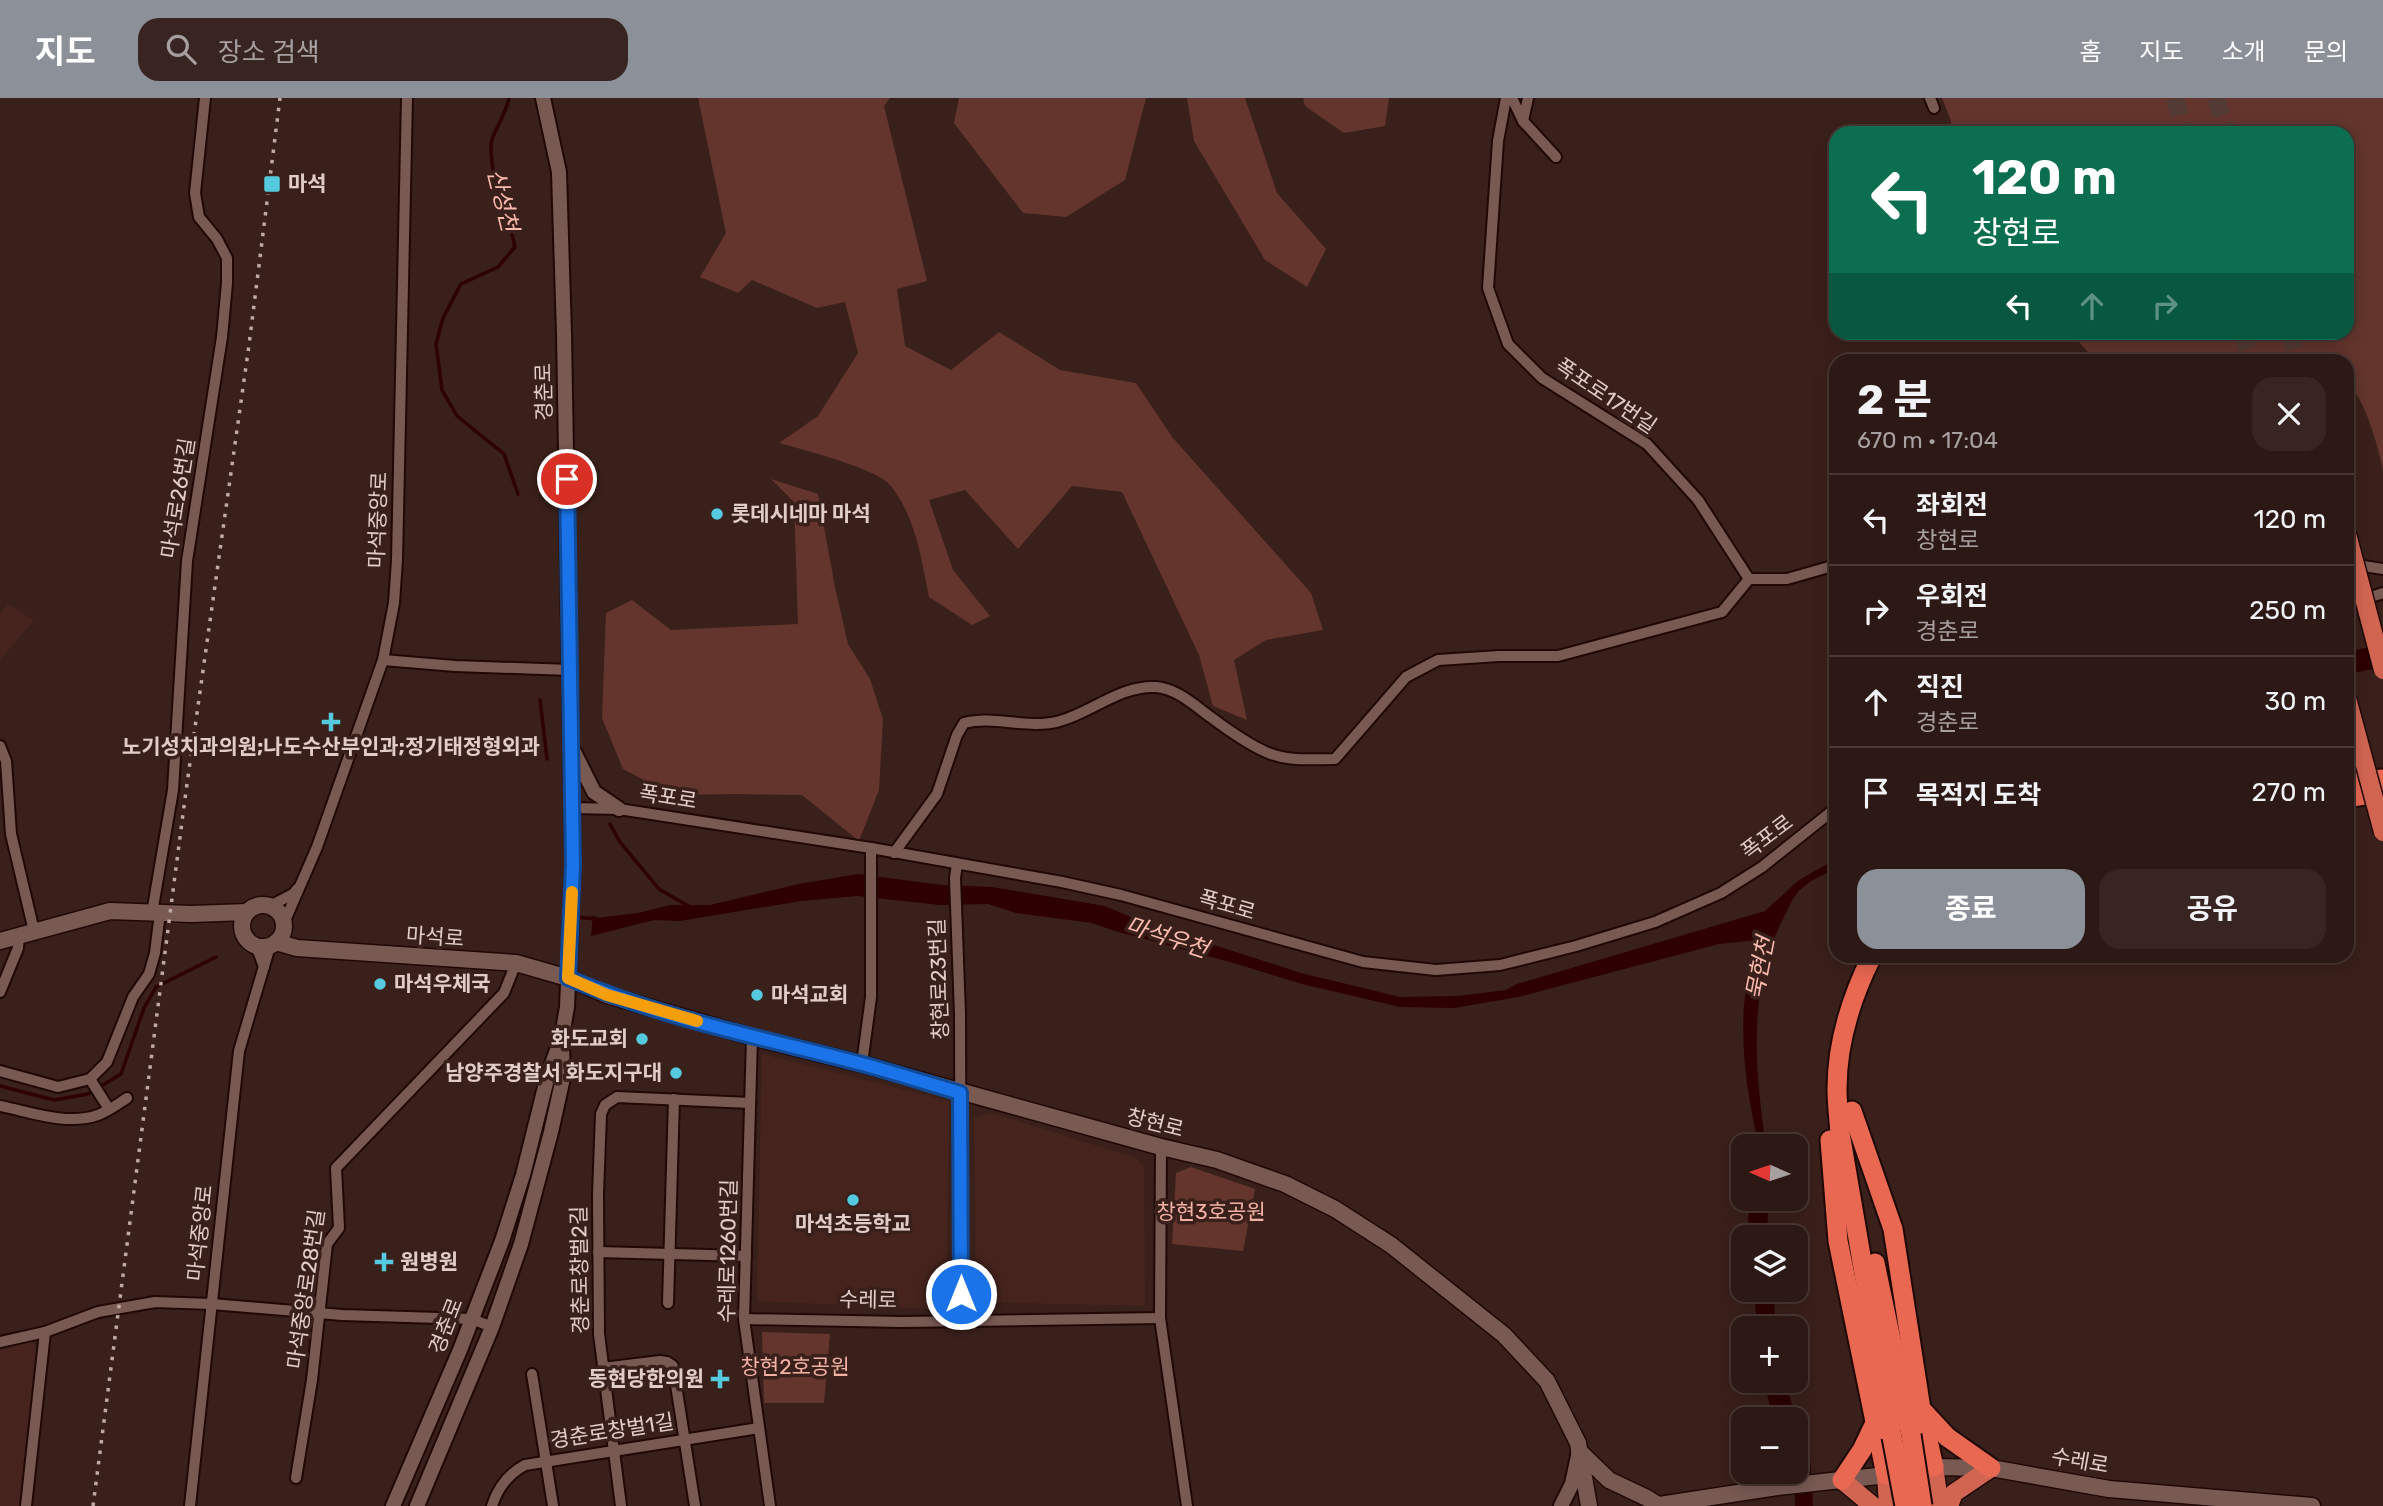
<!DOCTYPE html>
<html lang="ko">
<meta charset="utf-8">
<style>
:root{--surface:#2c1814;--page:#382522;--text:#f1f3f6;--muted:#a6a0a0;--line:#483734;--accent:#8c9099}
body{margin:0;font-family:Rubik,"Noto Sans KR",sans-serif;background:var(--page);color:var(--text);height:100vh;display:flex;flex-direction:column;font-size:26px;white-space:nowrap}
*{box-sizing:border-box;margin:0}
p{font-size:23px;color:var(--muted)}
.icon{flex:none;width:38px;height:38px;fill:none;stroke:currentColor;stroke-width:2;stroke-linecap:round;stroke-linejoin:round}
.map{position:relative;flex:1;overflow:hidden}
.sheet{position:absolute;left:1829px;top:256px;width:525px;height:609px;display:flex;flex-direction:column;background:var(--surface);border-radius:21px;box-shadow:0 4px 18px #0003,0 0 0 2px var(--line)}
.sheet>*{flex:none}
.hud{position:absolute;left:1829px;top:28px;width:525px;height:214px;border-radius:21px;box-shadow:0 4px 18px #0003,0 0 0 2px var(--line);background:#0b6e4f;color:#fff;overflow:hidden}
.needle{width:46px;rotate:273deg}
.buttons{position:absolute;left:1731px;top:1036px;display:grid;gap:14px}
.buttons a{display:grid;place-items:center;width:77px;height:77px;border-radius:14px;background:var(--surface);box-shadow:0 4px 18px #0003,0 0 0 2px var(--line);font-size:35px}
.pin{position:absolute;display:grid;place-items:center;width:60px;height:60px;color:#fff;margin:-30px;border:4px solid #fff;border-radius:50%;box-shadow:0 2px 7px #0007}
.me{position:absolute;width:77px;margin:-38px;rotate:0deg;stroke-linejoin:round;filter:drop-shadow(0 0 5px #0008)}
.turn{display:flex;align-items:center;gap:24px;height:147px;padding:0 28px;font-size:32px}
.turn .icon{width:91px;height:91px;stroke-width:2.5}
.turn b{display:block;font-size:49px;line-height:60px}
.lanes{display:flex;align-items:center;height:66px;padding:0 28px;background:#0003;justify-content:center;gap:35px;direction:ltr}
.lanes .off{opacity:.35}
.round{display:grid;place-items:center;flex:none;width:74px;height:74px;border-radius:21px;background:var(--page)}
.headline{display:flex;align-items:center;justify-content:space-between;height:119px;padding:0 28px}
h1{font-size:42px;font-weight:700;line-height:52px}
.primary-button{display:flex;gap:14px;margin-top:auto;padding:14px 28px}
.primary-button a{flex:1;height:80px;border-radius:21px;background:var(--accent);color:#fff;font-size:28px;font-weight:700;line-height:80px;text-align:center}
.primary-button a+a{background:var(--page);color:var(--text)}
ul{padding:0;list-style:none}
li{display:flex;align-items:center;gap:21px;height:91px;padding:0 28px;border-top:2px solid var(--line)}
li div{flex:1}
li b{display:block;font-size:26px}
li em{font-style:normal}
header{display:flex;align-items:center;gap:42px;box-sizing:border-box;height:98px;padding:0 35px;background:var(--accent);color:#fff}
header strong{font-size:33px}
nav{display:flex;gap:38px;margin-inline-start:auto;font-size:24px}
.search{width:490px;height:63px;background:var(--page);display:flex;align-items:center;gap:18px;box-sizing:border-box;padding:0 24px;border-radius:21px;color:var(--muted);font-size:26px}
.map>svg:first-child{display:block}
.built{fill:#46241d}
.green{fill:#63352d}
.water{fill:#2e0000}
.lines{fill:none;stroke-linecap:round;stroke-linejoin:round}
.stream{stroke:#2e0000;stroke-width:3.5}
.trunk-tunnel{stroke:#533a34;stroke-width:18;stroke-dasharray:18 9;stroke-linecap:butt}
.minor-casing{stroke:#200805;stroke-width:14}
.tertiary-casing{stroke:#200805;stroke-width:18}
.secondary-casing{stroke:#200805;stroke-width:19}
.trunk-casing{stroke:#200805;stroke-width:21}
.motorway-casing{stroke:#200805;stroke-width:23}
.minor{stroke:#795a53;stroke-width:10}
.tertiary{stroke:#795a53;stroke-width:14}
.secondary{stroke:#795a53;stroke-width:16}
.trunk{stroke:#d26552;stroke-width:18}
.motorway{stroke:#e96852;stroke-width:19}
.rail{stroke:#beaaa6;stroke-width:3.5;stroke-dasharray:3.5 7;stroke-linecap:butt}
.trunk-bridge-casing{stroke:#200805;stroke-width:21;stroke-linecap:butt}
.motorway-bridge-casing{stroke:#200805;stroke-width:23;stroke-linecap:butt}
.trunk-bridge{stroke:#d26552;stroke-width:18}
.motorway-bridge{stroke:#e96852;stroke-width:19}
.route-casing{stroke:#114b97;stroke-width:18}
.route{stroke:#1a73e8;stroke-width:12}
.slow{stroke:#f59e0b;stroke-width:12}
.poi-dot{fill:#55cadf;stroke:#3a201a;stroke-width:2.5}
.labels{text-anchor:middle;stroke-width:7;stroke-linejoin:round;paint-order:stroke}
.poi-label{font-size:21px;font-weight:bold;fill:#e0cdc9;stroke:#3a201a;text-anchor:start}
.street-label{font-size:21px;fill:#e0cdc9;stroke:#3a201a}
.park-label{font-size:21px;fill:#f2b1a4;stroke:#3a201a}
.water-label{font-size:23px;font-style:italic;fill:#fbbaad;stroke:#3a201a}
</style>
<header>
<strong>지도</strong>
<div class="search"><svg class="icon" aria-label="search" viewBox="0 0 24 24"><circle cx="10" cy="10" r="6"/><path d="M15 15l6 6"/></svg>장소 검색</div>
<nav><a>홈</a><a>지도</a><a>소개</a><a>문의</a></nav>
</header>
<div class="map">
<svg width="2383" height="1408" viewBox="0 0 2383 1408">
<rect width="100%" height="100%" fill="#3a201a"/>
<!-- built -->
<g class="built">
<polygon points="8,506 34,522 0,562 0,516"/>
<polygon points="762,956 949,1003 946,1202 934,1211 757,1203"/>
<polygon points="991,1015 1137,1060 1144,1070 1145,1208 976,1204 974,1020"/>
<polygon points="32,1244 38,1252 20,1408 0,1408 0,1252"/>
</g>
<!-- green -->
<g class="green">
<path d="M698,0h192l-6,8 43,175 -30,8 8,57 46,24 48,-38 61,38 76,13 37,55 138,155 12,37 -57,10 -32,20 13,60 -34,-14 -14,-51 -77,-163 -50,-6 -54,63 -53,-59 -36,10 24,70 37,46 -18,9 -43,-28c-8,-39 -13,-80 -39,-112 -12,-16 -89,-36 -111,-42l39,-27 40,-63 -13,-51 -28,6 -65,-28 -14,13 -38,-16 26,-44z"/>
<polygon points="959,0 1146,0 1125,82 1066,119 1023,115 954,25"/>
<polygon points="1187,0 1245,0 1277,95 1326,151 1307,189 1265,162 1194,43"/>
<polygon points="1303,0 1389,0 1385,28 1344,35 1305,8"/>
<path d="M1942,0h441v372c-5,-23 -18,-73 -36,-86v-24h-252l-24,-27 276,-1v-199h-397l1,-12z"/>
<polygon points="771,381 818,396 835,489 848,546 870,581 883,621 879,692 859,743 802,697 738,696 672,697 623,671 602,620 606,515 632,502 671,532 798,526 794,404"/>
<polygon points="1191,1069 1255,1091 1243,1153 1172,1146 1176,1075"/>
<polygon points="762,1234 830,1236 824,1305 764,1305"/>
</g>
<!-- water -->
<g class="water">
<polygon points="2383,546 2383,569 2347,576 2347,554"/>
<path d="M1836,761v10c-14,6 -26,11 -37,22 -7,7 -11,19 -16,28 -36,70 -28,152 -17,227h-7c-15,-64 -25,-136 -3,-200l-2,-3 -6,-2 -29,3 -201,53 -64,11 -54,-1 -98,-23 -65,-20 -122,-33 -23,-8 -76,-10 -28,-9 -48,1 -83,-9 -56,5 -121,20 -26,-1 -63,16 2,-21 4,3 41,-5 32,-8h40l89,-21 59,-10 84,11 50,2 113,19 65,28 38,9 93,30 99,24 57,-1 49,-6 11,-6 248,-73 34,-31z"/>
<polygon points="1751,1101 1769,1101 1767,1132 1771,1139 1754,1139 1748,1122"/>
<polygon points="1754,1192 1773,1192 1776,1230 1757,1230"/>
<polygon points="1764,1283 1785,1283 1799,1331 1806,1341 1810,1359 1813,1408 1795,1408 1796,1321 1773,1321"/>
</g>
<g class="lines">
<!-- stream -->
<g class="stream">
<path d="M509,0c-3,17 -17,35 -18,46 -1,37 17,68 24,103l-17,20 -37,17 -18,34 -7,26 6,46 15,26 47,38 14,40"/>
<polyline points="540,602 547,661"/>
<polyline points="610,726 620,744 659,791 690,809"/>
<polyline points="573,819 597,821"/>
<polyline points="0,988 54,1002 88,996 121,976 144,910 156,889 216,859"/>
</g>
<!-- trunk-tunnel -->
<g class="trunk-tunnel">
<polyline points="2175,0 2185,35"/>
<polyline points="2216,0 2227,35"/>
<polyline points="2242,234 2250,262"/>
<polyline points="2289,234 2298,262"/>
</g>
<!-- minor casing -->
<g class="minor-casing">
<g id="minor">
<polyline points="1506,0 1498,43 1488,190 1508,246 1542,280 1647,346 1698,402 1749,481 1787,481 1836,467"/>
<polyline points="1512,0 1523,23 1556,59"/>
<polyline points="1930,0 1934,10"/>
<polyline points="1523,23 1528,0"/>
<polyline points="2351,466 2383,471"/>
<polyline points="2347,507 2383,495"/>
<polyline points="383,562 455,568 570,572"/>
<polyline points="0,648 6,663 11,736 34,833"/>
<polyline points="572,710 619,711 871,750 1062,784 1121,797 1363,864 1436,872 1500,867 1576,848 1655,824 1721,795 1762,769 1836,710"/>
<path d="M894,755l43,-59 20,-59 7,-12c31,-8 64,7 96,-2 32,-9 61,-36 96,-34 22,2 39,19 56,31 16,12 36,26 54,34 22,10 46,7 69,7l71,-82 32,-17 61,-4h59l164,-44 27,-33"/>
<polyline points="957,766 955,780 960,916 961,1222"/>
<polyline points="270,808 293,796 297,791"/>
<polyline points="152,815 173,692 187,463 222,239 227,185 227,160 217,141 199,119 195,95 205,0"/>
<polyline points="284,825 317,749 383,562 394,505 397,462 407,0"/>
<polyline points="256,847 264,869"/>
<polyline points="0,894 18,850 19,837"/>
<polyline points="752,939 744,1221 770,1408"/>
<polyline points="862,966 871,899 871,750"/>
<polyline points="0,973 58,989 90,981 107,964 133,899 149,876 155,855 160,815"/>
<polyline points="90,981 109,1011"/>
<path d="M0,1008c31,6 67,20 98,9 11,-4 20,-11 29,-17"/>
<polyline points="1161,1049 1160,1220 1187,1408"/>
<polyline points="598,1154 746,1158"/>
<polyline points="668,1205 674,1001"/>
<polyline points="744,1221 902,1224 1160,1220"/>
<polyline points="0,1244 45,1234 98,1214 155,1204 212,1206 342,1217 472,1221 492,1229"/>
<polyline points="603,1270 660,1263 667,1264 673,1268 695,1408"/>
<polyline points="532,1276 553,1408"/>
<polyline points="296,1380 312,1282 327,1146 339,1130 336,1070 504,895 516,865"/>
<polyline points="26,1408 45,1234"/>
<polyline points="190,1408 239,953 270,848"/>
<path d="M492,1408c6,-19 16,-32 33,-41l234,-37"/>
<polyline points="621,1408 599,1236 598,1096 601,1016 605,1007 617,999 750,1005"/>
</g>
</g>
<!-- tertiary casing -->
<g class="tertiary-casing">
<g id="tertiary">
<polyline points="574,654 594,694 619,711"/>
<polyline points="393,1408 460,1252 502,1143 523,1077 548,977 562,938 567,909 573,767 564,236 559,74 543,0"/>
<polyline points="417,1408 492,1229 521,1146 551,1034 563,980 562,947"/>
<polyline points="1561,1408 1572,1386 1578,1358"/>
</g>
</g>
<!-- secondary casing -->
<g class="secondary-casing">
<g id="secondary">
<circle cx="263" cy="828" r="21"/>
<polyline points="0,843 110,813 191,816 247,814"/>
<polyline points="276,844 297,850 516,865 568,880 607,897 752,939 862,966 1161,1049 1217,1062 1285,1086 1335,1111 1391,1147 1504,1237 1547,1283 1578,1345 1589,1408"/>
<polyline points="1579,1353 1609,1382 1647,1400 1658,1407"/>
<polyline points="1922,1371 1934,1369 1991,1370 2109,1391 2312,1408"/>
<polyline points="1653,1408 1777,1389 1896,1376"/>
</g>
</g>
<!-- trunk casing -->
<g class="trunk-casing">
<g id="trunk">
<polyline points="1934,1369 1940,1408"/>
<polyline points="1886,1377 1888,1408"/>
<polyline points="1842,1382 1873,1408"/>
<polyline points="1949,1408 1954,1395 1991,1370"/>
</g>
</g>
<!-- motorway casing -->
<g class="motorway-casing">
<g id="motorway">
<polyline points="2347,684 2383,681"/>
<polyline points="2347,700 2383,694"/>
<path d="M1872,858c-20,40 -35,87 -35,133 0,15 2,30 3,44l52,304"/>
<polyline points="1852,1013 1893,1131 1921,1311 1934,1369"/>
<polyline points="1830,1042 1838,1143 1886,1377"/>
<polyline points="1875,1165 1911,1337"/>
<polyline points="1922,1312 1947,1339 1991,1370"/>
<polyline points="1842,1382 1862,1352 1874,1327"/>
</g>
</g>
<!-- minor -->
<use href="#minor" class="minor"/>
<!-- tertiary -->
<use href="#tertiary" class="tertiary"/>
<!-- secondary -->
<use href="#secondary" class="secondary"/>
<!-- trunk -->
<use href="#trunk" class="trunk"/>
<!-- motorway -->
<use href="#motorway" class="motorway"/>
<!-- rail -->
<polyline class="rail" points="93,1408 186,693 249,247 280,0"/>
<!-- trunk-bridge casing -->
<g class="trunk-bridge-casing">
<g id="trunk-bridge">
<polyline points="2347,436 2383,572"/>
<polyline points="2347,600 2383,734"/>
</g>
</g>
<!-- motorway-bridge casing -->
<g class="motorway-bridge-casing">
<g id="motorway-bridge">
<polyline points="1911,1337 1922,1408"/>
<polyline points="1892,1339 1905,1408"/>
</g>
</g>
<!-- trunk-bridge -->
<use href="#trunk-bridge" class="trunk-bridge"/>
<!-- motorway-bridge -->
<use href="#motorway-bridge" class="motorway-bridge"/>
</g>
<g class="lines">
<!-- route casing -->
<g class="route-casing">
<path id="route" d="M567,381l6,386 -5,113c94,40 195,60 294,86 33,9 65,19 98,29l1,201"/>
</g>
<!-- route -->
<use href="#route" class="route"/>
<!-- slow -->
<polyline class="slow" points="572,794 568,880 607,897 697,923"/>
</g>
<!-- markers -->
<g class="poi-dot">
<rect x="263" y="77" width="18" height="18" rx="3.5"/>
<circle cx="717" cy="416" r="7"/>
<path d="M327.5 613.5h7v7h7v7h-7v7h-7v-7h-7v-7h7z"/>
<circle cx="380" cy="886" r="7"/>
<circle cx="757" cy="897" r="7"/>
<circle cx="642" cy="941" r="7"/>
<circle cx="676" cy="975" r="7"/>
<circle cx="853" cy="1102" r="7"/>
<path d="M380.5 1153.5h7v7h7v7h-7v7h-7v-7h-7v-7h7z"/>
<path d="M716.5 1270.5h7v7h7v7h-7v7h-7v-7h-7v-7h7z"/>
</g>
<g class="labels">
<!-- poi labels -->
<g class="poi-label">
<text x="288" y="93">마석</text>
<text x="731" y="423">롯데시네마 마석</text>
<text x="331" y="656" text-anchor="middle">노기성치과의원;나도수산부인과;정기태정형외과</text>
<text x="394" y="893">마석우체국</text>
<text x="771" y="904">마석교회</text>
<text x="628" y="948" text-anchor="end">화도교회</text>
<text x="662" y="982" text-anchor="end">남양주경찰서 화도지구대</text>
<text x="853" y="1133" text-anchor="middle">마석초등학교</text>
<text x="400" y="1171">원병원</text>
<text x="704" y="1288" text-anchor="end">동현당한의원</text>
</g>
<!-- street labels -->
<g class="street-label">
<text transform="translate(544 294) rotate(-91)" y="7">경춘로</text>
<text transform="translate(1606 298) rotate(34)" y="7">폭포로17번길</text>
<text transform="translate(178 400) rotate(-81)" y="7">마석로26번길</text>
<text transform="translate(378 422) rotate(-88)" y="7">마석중앙로</text>
<text transform="translate(668 699) rotate(9)" y="7">폭포로</text>
<text transform="translate(1767 739) rotate(-37)" y="7">폭포로</text>
<text transform="translate(1227 807) rotate(16)" y="7">폭포로</text>
<text transform="translate(435 839) rotate(4)" y="7">마석로</text>
<text transform="translate(939 881) rotate(-92)" y="7">창현로23번길</text>
<text transform="translate(1155 1025) rotate(14)" y="7">창현로</text>
<text transform="translate(200 1135) rotate(-84)" y="7">마석중앙로</text>
<text transform="translate(728 1153) rotate(-89)" y="7">수레로1260번길</text>
<text transform="translate(580 1172) rotate(-91)" y="7">경춘로창벌2길</text>
<text transform="translate(306 1191) rotate(-82)" y="7">마석중앙로28번길</text>
<text transform="translate(868 1202) rotate(1)" y="7">수레로</text>
<text transform="translate(446 1228) rotate(-69)" y="7">경춘로</text>
<text transform="translate(612 1333) rotate(-9)" y="7">경춘로창벌1길</text>
<text transform="translate(2080 1363) rotate(10)" y="7">수레로</text>
</g>
<!-- park labels -->
<g class="park-label">
<text x="1211" y="1121">창현3호공원</text>
<text x="795" y="1276">창현2호공원</text>
</g>
<!-- water labels -->
<g class="water-label">
<text transform="translate(503 102) rotate(76)" y="8">산성천</text>
<text transform="translate(1167 839) rotate(18)" y="8">마석우천</text>
<text transform="translate(1760 870) rotate(-79)" y="8">묵현천</text>
</g>
</g>
</svg>
<div class="buttons">
<a><svg class="needle" viewBox="-14 -14 28 28"><path d="M0-13l5 13h-10z" fill="#e53935"/><path d="M0 13l5-13h-10z" fill="#a6a0a0"/></svg></a>
<a><svg class="icon" aria-label="layers" viewBox="0 0 24 24"><path d="M12 4l9 5-9 5-9-5zM3 14l9 5 9-5"/></svg></a>
<a>+</a>
<a>−</a>
</div>
<div class="pin" style="left:567px;top:381px;background:#d93025"><svg class="icon" aria-label="arrive" viewBox="0 0 24 24"><path d="M6 21V4h12l-3 4 3 4H6"/></svg></div>
<svg class="me" style="left:961px;top:1196px" viewBox="-20 -20 40 40"><circle r="17" fill="#1a73e8" stroke="#fff" stroke-width="3"/><path d="M0-11L8 9 0 5-8 9z" fill="#fff"/></svg>
<div class="hud">
<div class="turn"><svg class="icon" aria-label="left" viewBox="0 0 24 24"><path d="M17 20v-9H6M10 6l-5 5 5 5"/></svg><div><b>120 m</b>창현로</div></div>
<div class="lanes"><svg class="icon" aria-label="left" viewBox="0 0 24 24"><path d="M17 20v-9H6M10 6l-5 5 5 5"/></svg><svg class="icon off" aria-label="ahead" viewBox="0 0 24 24"><path d="M12 20V5M6 11l6-6 6 6"/></svg><svg class="icon off" aria-label="right" viewBox="0 0 24 24"><path d="M7 20v-9h11M14 6l5 5-5 5"/></svg></div>
</div>
<section class="sheet">
<div class="headline"><div><h1>2 분</h1><p>670 m · 17:04</p></div><a class="round"><svg class="icon" aria-label="close" viewBox="0 0 24 24"><path d="M6 6l12 12M18 6L6 18"/></svg></a></div>
<ul>
<li><svg class="icon" aria-label="left" viewBox="0 0 24 24"><path d="M17 20v-9H6M10 6l-5 5 5 5"/></svg><div><b>좌회전</b><p>창현로</p></div><em>120 m</em></li>
<li><svg class="icon" aria-label="right" viewBox="0 0 24 24"><path d="M7 20v-9h11M14 6l5 5-5 5"/></svg><div><b>우회전</b><p>경춘로</p></div><em>250 m</em></li>
<li><svg class="icon" aria-label="ahead" viewBox="0 0 24 24"><path d="M12 20V5M6 11l6-6 6 6"/></svg><div><b>직진</b><p>경춘로</p></div><em>30 m</em></li>
<li><svg class="icon" aria-label="arrive" viewBox="0 0 24 24"><path d="M6 21V4h12l-3 4 3 4H6"/></svg><div><b>목적지 도착</b></div><em>270 m</em></li>
</ul>
<div class="primary-button"><a>종료</a><a>공유</a></div>
</section>
</div>
